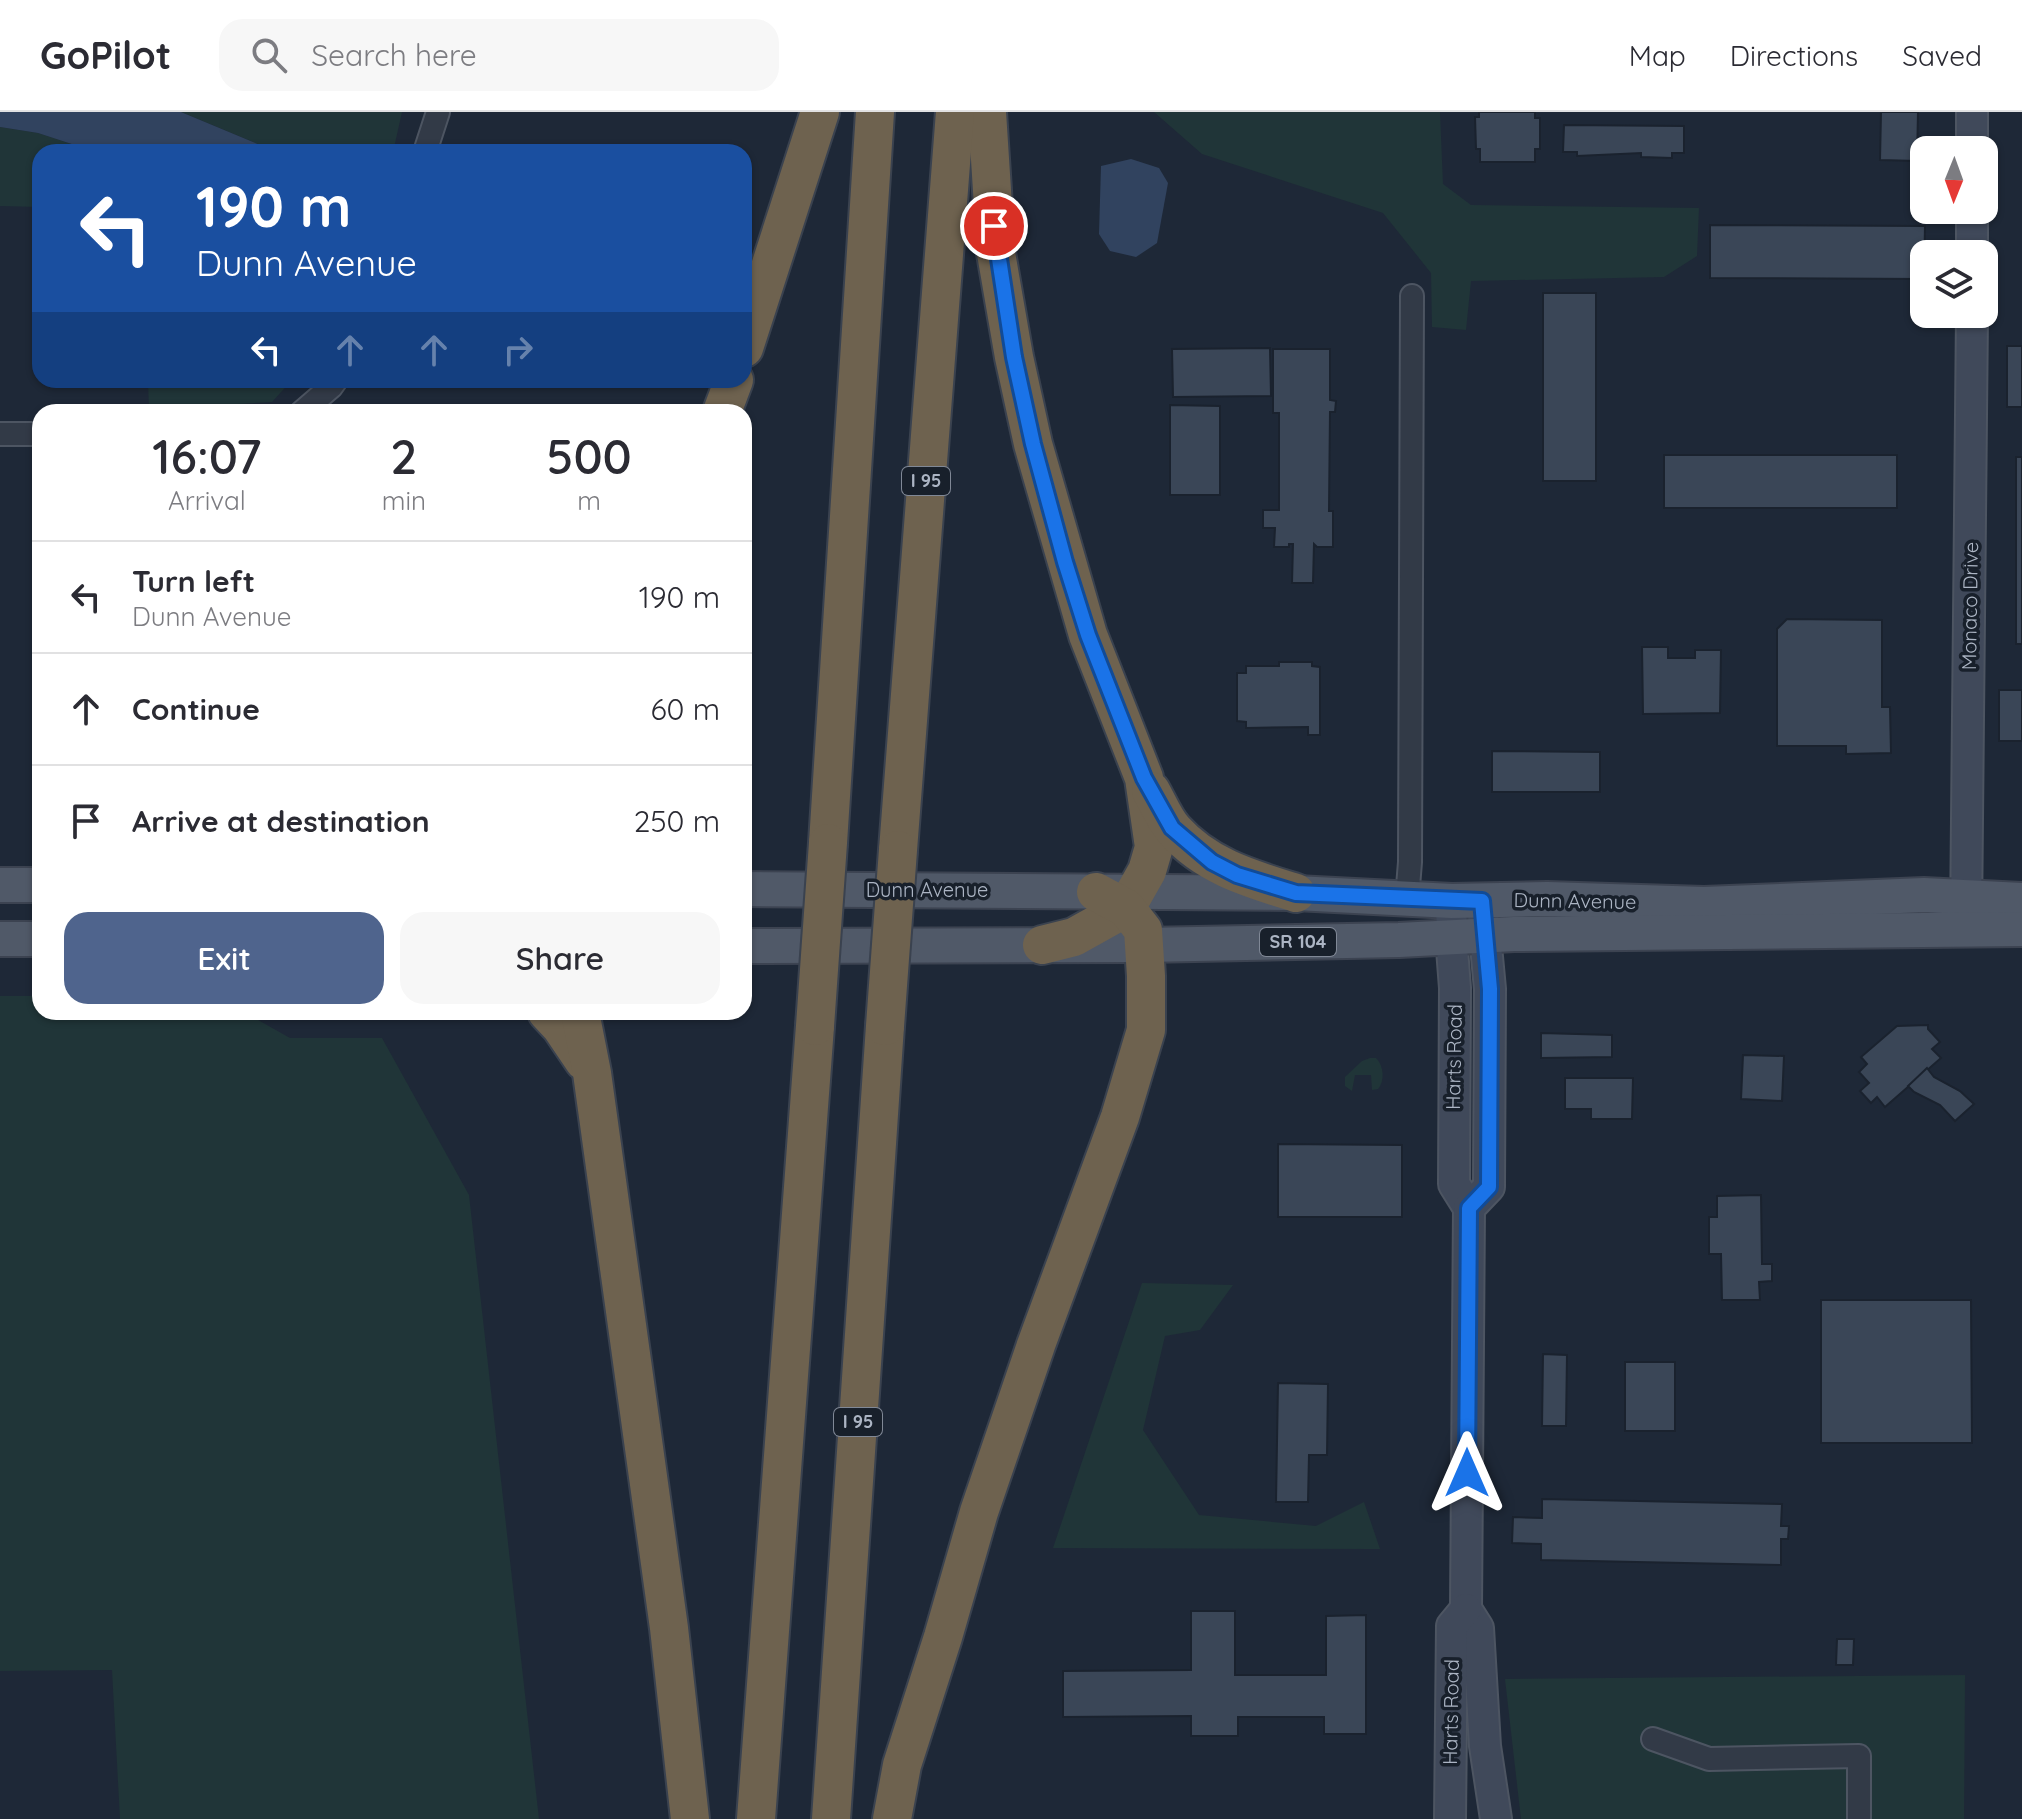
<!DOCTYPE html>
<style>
:root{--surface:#fff;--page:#f7f7f7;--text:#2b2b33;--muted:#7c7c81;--line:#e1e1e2;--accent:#4f648d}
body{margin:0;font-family:Quicksand,sans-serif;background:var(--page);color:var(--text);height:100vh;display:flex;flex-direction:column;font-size:30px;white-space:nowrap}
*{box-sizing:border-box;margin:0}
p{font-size:26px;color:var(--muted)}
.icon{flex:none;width:44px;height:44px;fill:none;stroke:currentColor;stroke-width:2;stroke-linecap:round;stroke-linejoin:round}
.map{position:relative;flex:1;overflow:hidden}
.panel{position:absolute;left:32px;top:292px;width:720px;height:616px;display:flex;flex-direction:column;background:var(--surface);border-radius:24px;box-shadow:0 2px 6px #0004}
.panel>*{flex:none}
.hud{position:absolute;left:32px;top:32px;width:720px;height:244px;border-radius:24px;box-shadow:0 2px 6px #0004;background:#1a4fa0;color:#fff;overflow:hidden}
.needle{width:52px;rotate:181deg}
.controls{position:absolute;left:1910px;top:24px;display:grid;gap:16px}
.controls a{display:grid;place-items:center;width:88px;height:88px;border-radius:16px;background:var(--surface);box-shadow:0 2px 6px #0004;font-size:40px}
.pin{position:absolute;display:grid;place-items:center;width:68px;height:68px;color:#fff;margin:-34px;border:4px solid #fff;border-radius:50%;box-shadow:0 2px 8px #0007}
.me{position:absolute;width:88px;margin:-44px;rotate:0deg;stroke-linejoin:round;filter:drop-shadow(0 0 6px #0008)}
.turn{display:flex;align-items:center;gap:28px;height:168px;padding:0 32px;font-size:36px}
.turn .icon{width:104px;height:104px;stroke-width:2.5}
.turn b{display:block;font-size:56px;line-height:68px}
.lanes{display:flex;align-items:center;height:76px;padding:0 32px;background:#0003;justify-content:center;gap:40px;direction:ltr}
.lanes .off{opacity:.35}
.eta{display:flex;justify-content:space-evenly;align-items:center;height:136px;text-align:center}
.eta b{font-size:48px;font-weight:600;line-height:56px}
.cta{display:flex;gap:16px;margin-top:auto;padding:16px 32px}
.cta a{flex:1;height:92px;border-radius:24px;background:var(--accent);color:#fff;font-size:32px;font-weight:600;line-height:92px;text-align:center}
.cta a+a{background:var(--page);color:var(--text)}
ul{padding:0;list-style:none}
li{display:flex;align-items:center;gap:24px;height:112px;padding:0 32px;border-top:2px solid var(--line)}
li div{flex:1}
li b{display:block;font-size:30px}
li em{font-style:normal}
header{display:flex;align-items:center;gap:48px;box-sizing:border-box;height:112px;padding:0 40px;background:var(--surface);border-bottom:2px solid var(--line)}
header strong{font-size:38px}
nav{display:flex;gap:44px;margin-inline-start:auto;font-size:28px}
.search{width:560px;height:72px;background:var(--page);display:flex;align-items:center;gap:20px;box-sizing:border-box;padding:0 28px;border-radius:24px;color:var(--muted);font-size:30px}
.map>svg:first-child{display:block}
.green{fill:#203538}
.water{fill:#31435f}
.building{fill:#3a4657;stroke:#1a222e;stroke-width:2}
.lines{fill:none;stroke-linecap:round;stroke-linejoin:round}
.street-casing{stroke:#4d5562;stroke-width:26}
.secondary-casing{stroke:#4d5562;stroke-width:34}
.primary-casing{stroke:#3c4351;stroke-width:38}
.highway-casing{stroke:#3a424f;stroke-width:42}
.street{stroke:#323a47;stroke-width:22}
.secondary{stroke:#40495a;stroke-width:30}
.primary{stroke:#505968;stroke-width:34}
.highway{stroke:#6e624f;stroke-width:38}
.highway-bridge-casing{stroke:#3a424f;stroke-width:42;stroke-linecap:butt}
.highway-bridge{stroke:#6e624f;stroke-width:38}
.route-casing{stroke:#114b97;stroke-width:20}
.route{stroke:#1a73e8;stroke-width:14}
.labels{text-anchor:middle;stroke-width:7;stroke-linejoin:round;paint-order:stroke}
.shield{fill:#18202b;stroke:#808896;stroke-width:2}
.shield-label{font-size:18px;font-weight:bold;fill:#acb5c4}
.street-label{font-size:20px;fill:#acb5c4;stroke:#18202b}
</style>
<header>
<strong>GoPilot</strong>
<div class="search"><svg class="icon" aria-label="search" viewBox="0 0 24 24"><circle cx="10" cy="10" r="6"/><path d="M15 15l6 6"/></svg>Search here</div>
<nav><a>Map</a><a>Directions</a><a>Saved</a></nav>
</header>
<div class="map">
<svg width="2022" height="1707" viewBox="0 0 2022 1707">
<rect width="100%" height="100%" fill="#1e2837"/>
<!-- green -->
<g class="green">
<polygon points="181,0 402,0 393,40 277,40"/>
<polygon points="1154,0 1440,0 1443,72 1471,93 1699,96 1697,144 1664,165 1471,169 1466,218 1432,215 1431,161 1383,101 1202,42"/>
<polygon points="0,15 38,21 96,40 40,40 40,95 0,94"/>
<polygon points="148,268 292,268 272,290 149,297"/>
<polygon points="0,884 40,884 40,900 244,900 290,926 382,926 469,1083 539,1707 120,1707 112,1558 0,1559"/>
<path d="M1370,946h6c8,8 9,23 2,31l-6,1 -1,-15h-16l-3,16 -7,-5v-9l17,-16z"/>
<polygon points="1142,1171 1233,1173 1200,1218 1165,1224 1143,1318 1199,1403 1316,1414 1364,1390 1380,1437 1053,1436"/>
<polygon points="1965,1563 1964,1707 1521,1707 1505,1567"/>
</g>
<!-- water -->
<g class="water">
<polygon points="0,0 181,0 277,40 96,40 38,21 0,15"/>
<polygon points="1131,47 1159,56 1168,71 1157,131 1136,145 1110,139 1099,122 1101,54"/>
</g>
<!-- building -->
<g class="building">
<polygon points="1479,0 1535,0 1535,6 1540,6 1540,37 1535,37 1535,50 1480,50 1480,37 1476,37 1475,5 1479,5"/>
<polygon points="1881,0 1918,0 1917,49 1880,48"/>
<polygon points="1564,13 1684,14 1684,41 1672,41 1672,46 1641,45 1641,41 1577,44 1577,40 1563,40"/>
<polygon points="1710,113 1925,114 1924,167 1710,166"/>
<rect x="1543" y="181" width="53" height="188"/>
<rect x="2007" y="234" width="15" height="61"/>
<polygon points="1270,236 1271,284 1173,285 1172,237"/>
<polygon points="1273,237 1330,237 1330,288 1336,289 1335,300 1330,300 1329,399 1333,399 1333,435 1317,435 1314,432 1313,471 1292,471 1293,432 1289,432 1289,435 1274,435 1275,416 1263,416 1263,398 1279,398 1279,301 1273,301"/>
<polygon points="1170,293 1220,294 1220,383 1170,383"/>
<rect x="1664" y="343" width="233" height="53"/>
<rect x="2016" y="345" width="6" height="187"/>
<polygon points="1787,507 1882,508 1882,595 1890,595 1891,641 1846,642 1846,634 1777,634 1777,517"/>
<polygon points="1642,535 1668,535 1668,546 1695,546 1695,538 1721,538 1720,601 1643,602"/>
<polygon points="1279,550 1312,550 1312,554 1320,555 1320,623 1308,623 1308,615 1246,616 1246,610 1237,609 1237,561 1246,561 1246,554 1279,554"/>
<rect x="1999" y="578" width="23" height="51"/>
<polygon points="1492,639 1600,640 1600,680 1492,680"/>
<polygon points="1928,913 1928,917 1940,930 1932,937 1941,946 1885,995 1877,985 1871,991 1860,979 1869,971 1859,960 1867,952 1861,945 1897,914"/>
<polygon points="1541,921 1612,923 1612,945 1541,946"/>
<polygon points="1743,943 1784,944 1782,989 1741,987"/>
<polygon points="1927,956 1934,965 1960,979 1974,992 1955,1009 1940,993 1914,980 1908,974"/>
<polygon points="1565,966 1633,966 1632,1007 1591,1007 1591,997 1565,997"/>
<polygon points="1278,1032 1402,1033 1402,1105 1278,1105"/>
<polygon points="1761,1083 1762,1152 1772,1152 1772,1169 1759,1170 1760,1188 1722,1188 1721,1142 1709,1142 1709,1105 1717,1105 1717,1084"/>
<polygon points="1821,1188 1971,1188 1972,1331 1821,1331"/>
<polygon points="1543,1242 1567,1243 1566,1314 1542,1314"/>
<rect x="1625" y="1250" width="50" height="69"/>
<polygon points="1278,1271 1328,1272 1327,1343 1309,1343 1308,1390 1276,1390"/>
<polygon points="1542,1387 1782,1392 1781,1414 1789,1414 1788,1427 1781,1427 1781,1453 1541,1448 1541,1432 1512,1431 1513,1405 1542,1406"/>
<polygon points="1191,1499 1235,1499 1235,1563 1326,1563 1326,1504 1366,1503 1366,1622 1324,1622 1324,1605 1238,1605 1238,1624 1191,1624 1191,1604 1063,1605 1063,1559 1191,1558"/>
<polygon points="1837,1527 1854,1527 1853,1553 1836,1553"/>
</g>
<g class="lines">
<!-- street casing -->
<g class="street-casing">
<g id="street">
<polyline points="425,40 438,0"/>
<polyline points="302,300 331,275 336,268"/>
<polyline points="0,322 40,322"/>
<polyline points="1407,787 1410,750 1412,184"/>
<polyline points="1653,1627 1709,1647 1859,1644 1859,1707"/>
</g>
</g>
<!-- secondary casing -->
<g class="secondary-casing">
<g id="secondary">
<polyline points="1972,38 1972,0"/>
<polyline points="1972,98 1972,142"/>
<polyline points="1452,789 1451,824 1455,876 1454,1072 1469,1096 1466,1497 1478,1516 1485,1634 1496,1707"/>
<polyline points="1966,808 1972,202"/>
<polyline points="1469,1096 1489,1075 1490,877 1483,802"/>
<polyline points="1450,1707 1452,1514 1466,1497"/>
</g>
</g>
<!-- primary casing -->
<g class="primary-casing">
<g id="primary">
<polyline points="0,773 40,773"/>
<polyline points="744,777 1296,781 1452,789 1547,787 1704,792 1924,783 2022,788"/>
<polyline points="0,827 40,827"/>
<polyline points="744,834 1145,833 1399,828 1514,822 2022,817"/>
</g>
</g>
<!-- highway casing -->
<g class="highway-casing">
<g id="highway">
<polyline points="987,0 996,141 1014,245 1033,332 1088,523 1144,666 1154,735 1147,759 1126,796 1074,825 1042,833"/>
<polyline points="744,236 820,0"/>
<polyline points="722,300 734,268"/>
<path d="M1151,679c7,12 13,28 23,39 33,37 77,49 122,63"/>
<polyline points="828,731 875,0"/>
<polyline points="898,738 955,0"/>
<polyline points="547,900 561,915 584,949"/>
<polyline points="580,900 592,961 669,1516 690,1707"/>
<polyline points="756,1707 815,914"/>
<polyline points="831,1707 885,914"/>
<polyline points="892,1707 902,1653 943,1525 979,1400 1036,1233 1120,1005 1146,918 1146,864 1143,818 1126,796 1096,780"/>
</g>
</g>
<!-- street -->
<use href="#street" class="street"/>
<!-- secondary -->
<use href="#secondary" class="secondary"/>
<!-- primary -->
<use href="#primary" class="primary"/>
<!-- highway -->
<use href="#highway" class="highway"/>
<!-- highway-bridge casing -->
<g class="highway-bridge-casing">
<g id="highway-bridge">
<polyline points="815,914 828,731"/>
<polyline points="885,914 898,738"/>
</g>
</g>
<!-- highway-bridge -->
<use href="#highway-bridge" class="highway-bridge"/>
</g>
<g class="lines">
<!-- route casing -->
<g class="route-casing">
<polyline id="route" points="994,114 1014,245 1033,332 1065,450 1088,523 1144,666 1172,716 1212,750 1237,763 1296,781 1482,789 1490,877 1489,1075 1469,1096 1467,1361"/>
</g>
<!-- route -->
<use href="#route" class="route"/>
</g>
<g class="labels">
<!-- shield labels -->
<g class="shield">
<rect x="902" y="355" width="48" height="28" rx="6"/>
<rect x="1260" y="816" width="76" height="28" rx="6"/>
<rect x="834" y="1296" width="48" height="28" rx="6"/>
</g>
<g class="shield-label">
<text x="926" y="375">I 95</text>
<text x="1298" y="836">SR 104</text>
<text x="858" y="1316">I 95</text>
</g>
<!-- street labels -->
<g class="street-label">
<text transform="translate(1970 494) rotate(-89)" y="7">Monaco Drive</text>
<text x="927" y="785">Dunn Avenue</text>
<text transform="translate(1575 789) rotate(1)" y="7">Dunn Avenue</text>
<text transform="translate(1454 945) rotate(-89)" y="7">Harts Road</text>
<text transform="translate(1451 1600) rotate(-89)" y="7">Harts Road</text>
</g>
</g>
</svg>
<div class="controls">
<a><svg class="needle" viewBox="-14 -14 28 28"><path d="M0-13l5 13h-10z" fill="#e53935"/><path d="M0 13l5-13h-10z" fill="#7c7c81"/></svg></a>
<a><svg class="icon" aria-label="layers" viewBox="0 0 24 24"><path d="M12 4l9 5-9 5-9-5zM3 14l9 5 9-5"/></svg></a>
</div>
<div class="pin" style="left:994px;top:114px;background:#d93025"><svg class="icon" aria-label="arrive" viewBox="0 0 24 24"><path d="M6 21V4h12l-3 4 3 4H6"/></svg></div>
<svg class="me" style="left:1467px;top:1361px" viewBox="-20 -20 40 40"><path d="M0-17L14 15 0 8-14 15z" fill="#1a73e8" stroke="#fff" stroke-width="4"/></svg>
<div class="hud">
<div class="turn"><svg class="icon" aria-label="left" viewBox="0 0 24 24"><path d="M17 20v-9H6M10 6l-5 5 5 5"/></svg><div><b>190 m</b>Dunn Avenue</div></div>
<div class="lanes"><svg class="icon" aria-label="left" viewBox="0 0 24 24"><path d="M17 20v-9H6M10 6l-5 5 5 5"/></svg><svg class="icon off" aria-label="ahead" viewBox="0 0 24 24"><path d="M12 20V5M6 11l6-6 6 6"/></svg><svg class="icon off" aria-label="ahead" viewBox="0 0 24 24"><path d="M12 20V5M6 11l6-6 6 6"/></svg><svg class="icon off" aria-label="right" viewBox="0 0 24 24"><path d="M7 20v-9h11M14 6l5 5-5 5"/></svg></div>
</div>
<section class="panel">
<div class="eta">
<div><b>16:07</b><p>Arrival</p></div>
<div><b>2</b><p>min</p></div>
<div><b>500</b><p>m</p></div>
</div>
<ul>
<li><svg class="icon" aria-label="left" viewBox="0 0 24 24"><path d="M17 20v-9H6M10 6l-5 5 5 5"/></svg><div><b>Turn left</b><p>Dunn Avenue</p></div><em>190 m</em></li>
<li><svg class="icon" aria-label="ahead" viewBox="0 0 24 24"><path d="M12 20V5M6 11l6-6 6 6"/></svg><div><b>Continue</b></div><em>60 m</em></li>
<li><svg class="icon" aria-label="arrive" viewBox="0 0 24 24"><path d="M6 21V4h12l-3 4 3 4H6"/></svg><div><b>Arrive at destination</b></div><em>250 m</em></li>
</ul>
<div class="cta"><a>Exit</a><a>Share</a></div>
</section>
</div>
